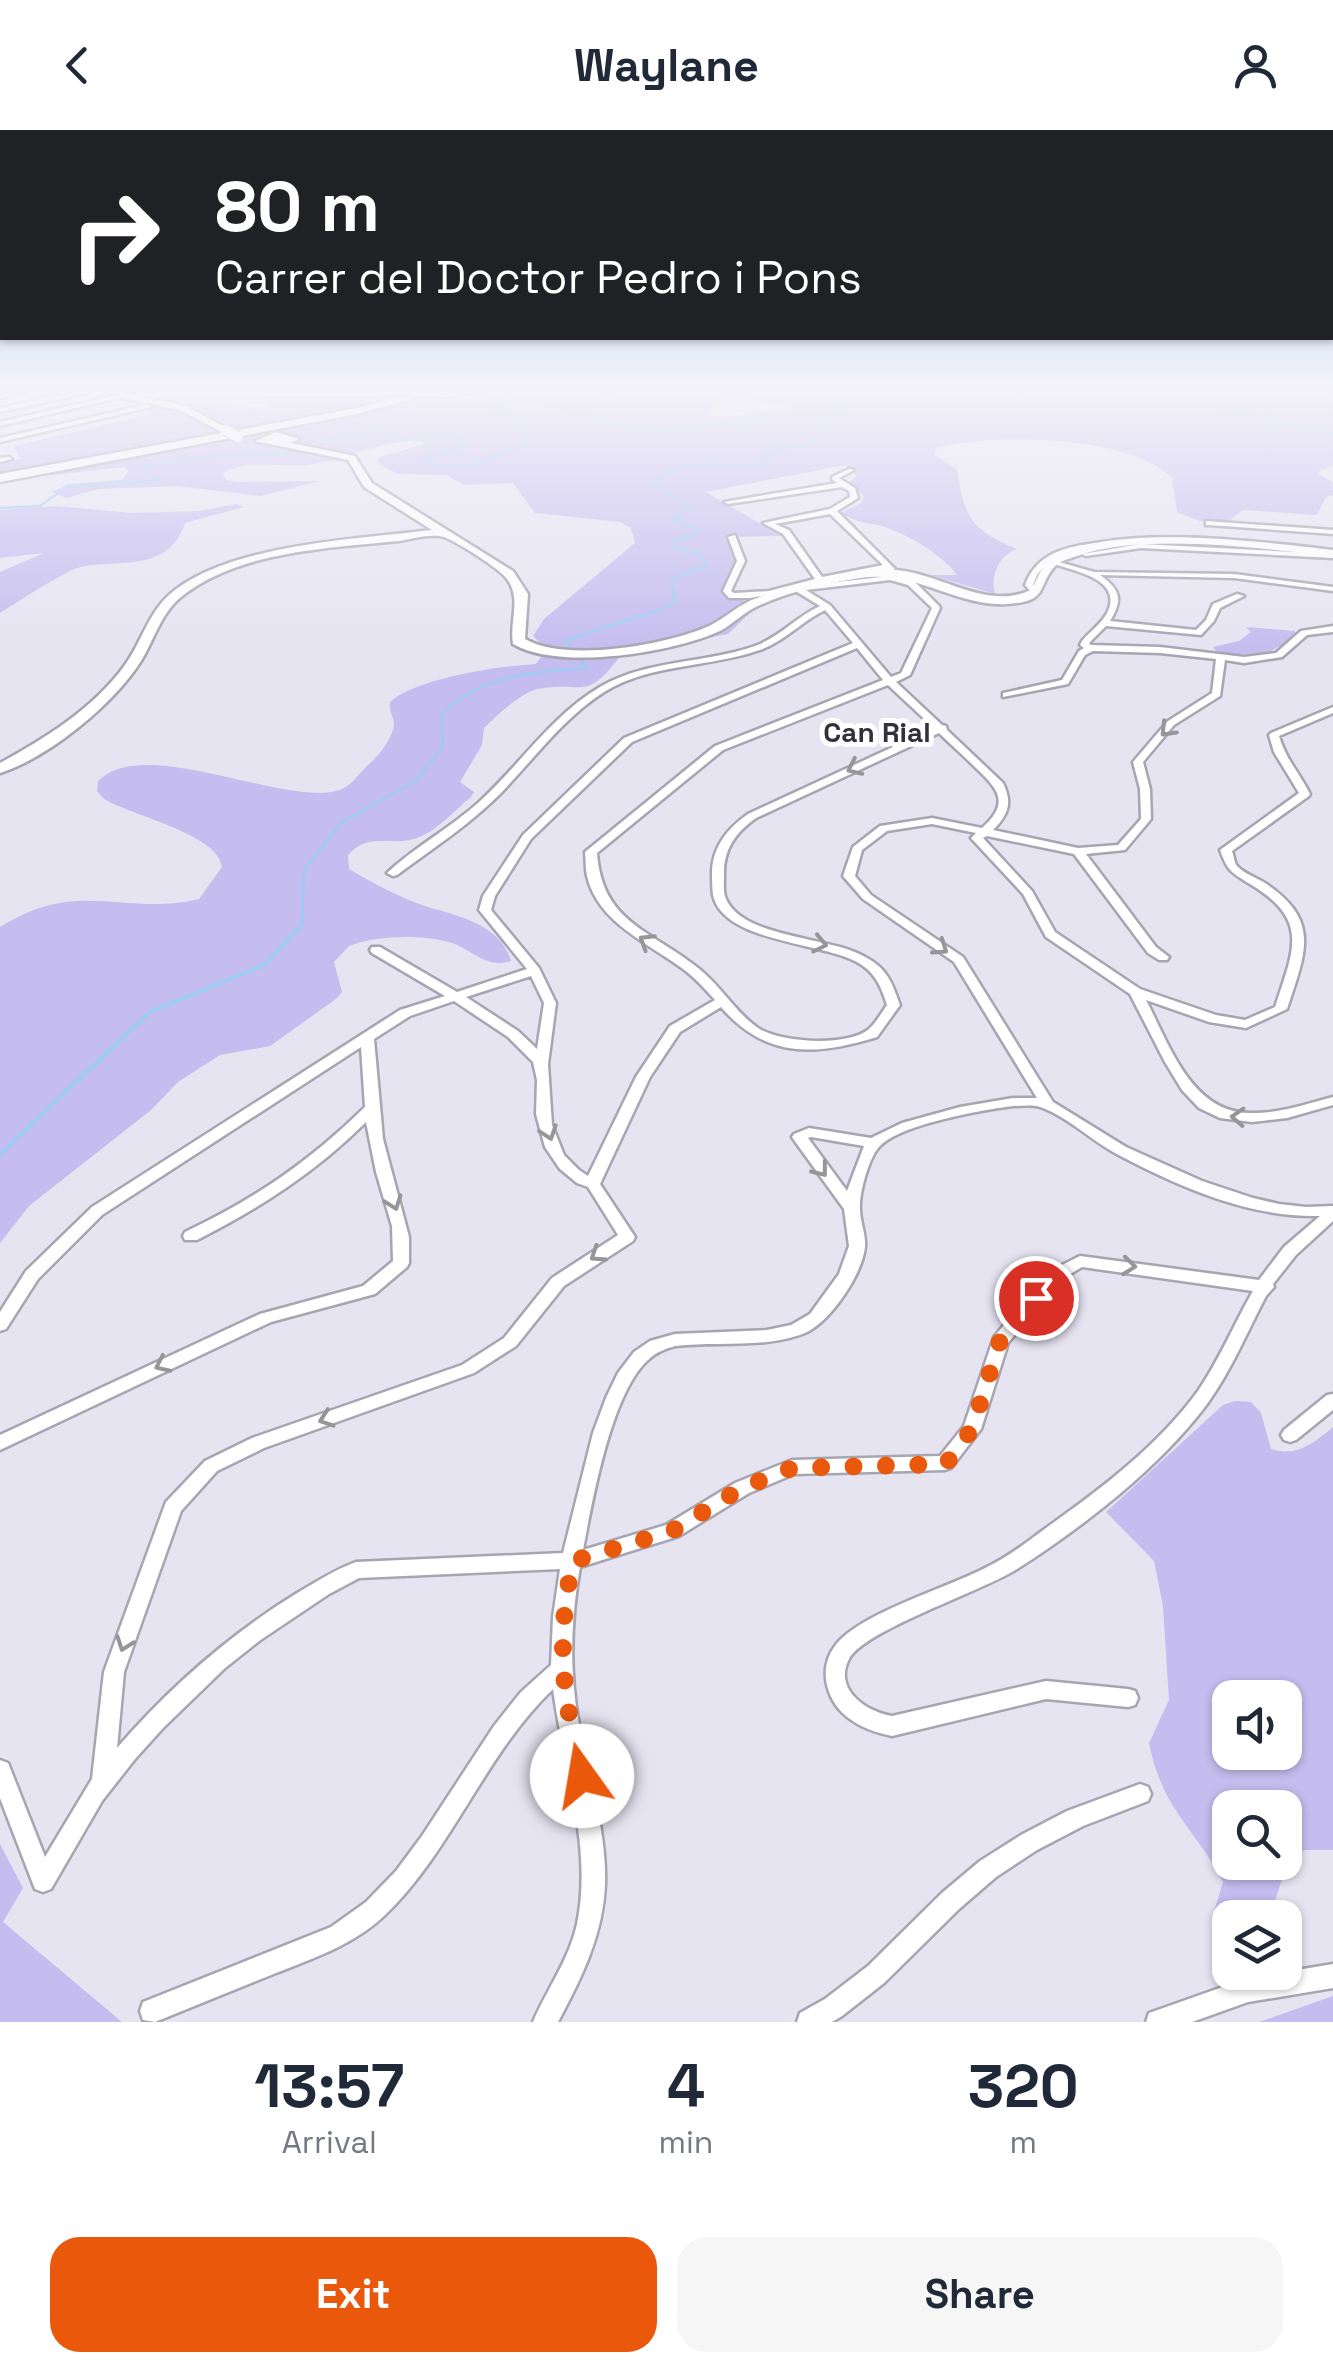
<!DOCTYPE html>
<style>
:root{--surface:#fff;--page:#f6f6f7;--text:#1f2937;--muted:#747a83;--accent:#ea580c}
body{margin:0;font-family:"Space Grotesk",sans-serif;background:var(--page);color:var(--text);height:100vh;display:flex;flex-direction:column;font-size:38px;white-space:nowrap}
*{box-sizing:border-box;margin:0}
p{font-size:32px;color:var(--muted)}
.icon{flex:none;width:55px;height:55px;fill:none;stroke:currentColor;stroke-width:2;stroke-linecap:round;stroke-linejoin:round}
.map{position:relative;height:1892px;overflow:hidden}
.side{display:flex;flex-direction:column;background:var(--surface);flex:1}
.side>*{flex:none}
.banner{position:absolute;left:0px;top:0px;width:1335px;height:210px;box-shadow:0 2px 8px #0004;background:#202124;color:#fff;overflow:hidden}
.tools{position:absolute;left:1212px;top:1550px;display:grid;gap:20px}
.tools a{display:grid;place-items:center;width:90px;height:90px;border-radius:20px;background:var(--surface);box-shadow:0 2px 8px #0004;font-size:50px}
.pin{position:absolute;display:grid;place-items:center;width:85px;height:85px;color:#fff;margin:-42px;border:5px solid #fff;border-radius:50%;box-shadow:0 2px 10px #0007}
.me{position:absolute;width:110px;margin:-55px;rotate:347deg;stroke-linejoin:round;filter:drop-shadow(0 0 8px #0008)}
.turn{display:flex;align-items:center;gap:35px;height:210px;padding:0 50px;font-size:45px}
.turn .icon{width:130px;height:130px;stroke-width:2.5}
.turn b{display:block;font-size:70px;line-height:85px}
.eta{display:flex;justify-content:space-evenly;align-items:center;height:170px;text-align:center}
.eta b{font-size:60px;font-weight:700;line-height:70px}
.primary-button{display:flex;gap:20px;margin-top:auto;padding:20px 50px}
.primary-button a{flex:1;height:115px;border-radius:30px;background:var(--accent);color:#fff;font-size:40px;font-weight:700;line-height:115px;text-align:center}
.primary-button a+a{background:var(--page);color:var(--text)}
header{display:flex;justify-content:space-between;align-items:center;height:130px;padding:0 50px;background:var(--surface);font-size:45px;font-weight:700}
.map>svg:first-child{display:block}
.green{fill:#c5bcef;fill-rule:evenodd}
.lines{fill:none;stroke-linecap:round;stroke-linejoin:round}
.stream-far1{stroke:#9ecdf3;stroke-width:2.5}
.stream{stroke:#9ecdf3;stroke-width:4}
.street-casing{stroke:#a6a5b1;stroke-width:5}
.secondary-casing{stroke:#a6a5b1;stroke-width:5}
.highway-casing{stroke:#a6a5b1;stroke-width:5}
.street{fill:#fff;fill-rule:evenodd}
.secondary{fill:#fff;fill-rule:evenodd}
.highway{fill:#fff;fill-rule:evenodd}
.street-bridge-casing{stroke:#a6a5b1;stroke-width:9;stroke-linecap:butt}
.secondary-bridge-casing{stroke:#a6a5b1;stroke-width:12;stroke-linecap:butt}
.street-bridge{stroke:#fff;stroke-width:6}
.secondary-bridge{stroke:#fff;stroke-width:10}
.oneway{stroke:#969698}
.route{stroke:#ea580c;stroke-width:18;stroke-dasharray:0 32.4}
.labels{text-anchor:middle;stroke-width:10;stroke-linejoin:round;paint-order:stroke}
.far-neighbourhood-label{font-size:28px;font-weight:bold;fill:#32303a;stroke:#fff}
</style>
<header><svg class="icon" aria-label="back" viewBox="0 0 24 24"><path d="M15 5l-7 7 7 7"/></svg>Waylane<svg class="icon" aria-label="person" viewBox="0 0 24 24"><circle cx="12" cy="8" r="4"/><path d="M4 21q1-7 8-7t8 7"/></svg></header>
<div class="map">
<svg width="1333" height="1892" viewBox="0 0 1333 1892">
<rect width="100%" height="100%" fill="#e6e4f1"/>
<!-- green -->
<g class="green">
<path d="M198,259h406l6,6 -7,4 94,-10h636v76l-17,8 17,9v13l-7,2 -9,18 -74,-5 -17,13 -26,-2 -23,-9 -5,-34c-40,-42 -181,-46 -235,-30l-3,7 23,14c7,47 13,61 60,80 -18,6 -27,27 -22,45l-65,-19h27c-14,-20 -54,-44 -79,-50 -16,-3 -22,-3 -37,-12l19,-9 4,-8 -18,-11 11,-9 -12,-11 -139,27 75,44 -56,1 11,25 -14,31 35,13 -29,28 -107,21c-37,49 -36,25 -84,34 -16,4 -41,27 -53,39l-2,17 -22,37 14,10 -3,5c-17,14 -36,36 -57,42 -26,7 -46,-7 -66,16l1,14c25,15 52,29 79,38 31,9 73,18 83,54 -24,8 -37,-10 -59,-18 -27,-9 -76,-8 -103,3l-15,16 8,30 -6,7 -66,47 -50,9 -42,27 -27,28 -122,96 -29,37v-316c79,-50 125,-10 199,-28l23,-32c-4,-33 -89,-51 -118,-68l-7,-8 1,-10c48,-49 197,32 246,7 8,-4 16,-15 22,-21 11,-10 22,-22 27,-37 4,-12 -5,-16 -3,-28 27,-24 109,-36 146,-38l11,-15 -14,-13 11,-17 91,-76 -4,-15 -11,-6 -85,-9 -22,-30 -49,2 -18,-10 -48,-1 -21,-11 3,-6 45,-13 -4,-3c-42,-1 -75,19 -114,24 -28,3 -59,-8 -84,9l3,6 11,2 83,-1 -59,15 -83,-10 -80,3 -31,9 -15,-6 17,-8 53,-4 6,-9 -4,-4 -124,14v-20l20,-2 -6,-13 137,-32 -11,-4 34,-8 96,5 -9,-11h-66zM740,267l50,11 -63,9 -21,-2 13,-15z"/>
<path d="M237,374l7,3 -59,16c-19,58 -82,30 -117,49 -23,12 -46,27 -68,41v-41l44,-19 -44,5v-48l58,-4 73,7 68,-2z"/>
<polygon points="1246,497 1295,501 1294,508 1268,523 1219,525 1213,517 1239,511 1251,502"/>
<path d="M1235,1271l16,1 10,11 10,36c25,8 42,-5 62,-22v423h-29l-16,10 -18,57 -40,1v42l-13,-3 -5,-39 11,-36c-27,-53 -61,-72 -74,-139l20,-43 -6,-94 -9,-45 -48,-49 117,-107zM1230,1568h55v54h-55zM1230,1678h55v54h-55z"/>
<polygon points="0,1714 23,1758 3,1792 122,1892 0,1892"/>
<polygon points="1333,1866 1333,1892 1259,1892"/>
</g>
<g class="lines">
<!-- stream-far1 -->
<g class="stream-far1">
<polyline points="1187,259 1226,280 1333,304"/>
<polyline points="327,311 373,300 395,308 456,307 468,314 423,329 424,334 468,337 525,314 528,307 506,282 490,274 496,272 546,272 626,298 669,301 974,259"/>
<polyline points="0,378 40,376 68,356 159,350 143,341 146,336 223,325 290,323"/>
<path d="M297,801l5,-6 2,-55 37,-47 76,-43 26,-34 -2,-31c42,-41 89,-42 145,-47l-20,-28 96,-31 13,-7 -3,-22 35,-15 -8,-12 -27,-6 2,-6 25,-10 -27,-13 18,-11 -39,-23c28,-30 72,-17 109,-17l11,-13 -6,-5 47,-4 11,-25 15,-11"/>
</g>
<!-- stream -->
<polyline class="stream" points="0,1024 150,882 264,835 299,798"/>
<!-- street casing -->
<g class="street-casing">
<g id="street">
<polygon points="21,259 33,259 0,268 0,264"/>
<polygon points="89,259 91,262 0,282 0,278"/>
<polygon points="473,259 492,259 448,266 445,264"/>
<polygon points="399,262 397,265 139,267 136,265 139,263"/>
<polygon points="120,264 122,267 0,296 0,292"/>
<polygon points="149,274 151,277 0,312 0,308"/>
<polygon points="0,328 9,327 12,329 0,332"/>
<path d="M849,339l5,1 -15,8 16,10 3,10 -21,13 58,58 -4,2 -4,-1 -39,5 -37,10 79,-9 24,5 25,25 1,2 -30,67 -14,7 46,43 4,1 1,4 56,53c10,20 5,32 -10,47l85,18 40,-3 23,-26 -1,-30 -7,-27 35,-41 44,-28 4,-34 -56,-6 -67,-2 -8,4 -17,29 -65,13v-4l59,-13 17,-29 5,-3 -4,-3 2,-4c8,-10 21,-18 26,-30 15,-34 -40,-41 -60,-49l-11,13 -4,10 7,7 -7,2 -8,-9c12,-32 40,-38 71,-42l4,2 -1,2 -32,5 -15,8 42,12 140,2 99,13v4l-99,-13 -134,-3c21,15 23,25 10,46l86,9 10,-10 7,-16 24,-10 7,2 -24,12 -6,13 -13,14 -95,-9 -16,16 -1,2 3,1 68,2 84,10 32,-4 25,-22 32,-5v6l-26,3 -25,22 -38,6 -19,-3 -5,36 -46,29 -31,37 7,27 1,30 -26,31 -39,4 70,93 13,10 -2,3h-8l-11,-7 -74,-99 -87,-18 -4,2 49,53 23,41 85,57 76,26 29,5 30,-13c19,-58 35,-87 -25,-123 -19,-12 -22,-12 -30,-34l79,-57 -25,-41 -5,-17 2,-2 62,-26v6l-54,23c6,22 21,38 31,58l-1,2 -77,55c2,5 2,11 5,15 6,7 20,12 28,17 57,38 40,70 22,126l-41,19 -37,-6 -63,-22c23,44 45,112 103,113 29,1 57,-9 84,-16v8l-46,13 -35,4 -32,-4 -21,-10 -17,-18 -17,-28 -35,-68 -84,-57 -23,-43 -52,-56 5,-5 -44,-9 -45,7 -25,19 -7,26 16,19 92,62 90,145 73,45 76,34 51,17 26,6 27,3 27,-1v15l-37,34 -23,29 1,3 -8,9c-19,36 -35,75 -59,108 -47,63 -124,123 -190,165 -34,22 -153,61 -168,90 -16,31 18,53 43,57l154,-35 82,8 7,2 3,7 -3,7 -7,2 -82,-8 -154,37c-15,-3 -30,-8 -42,-17 -23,-16 -33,-49 -15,-73 24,-33 116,-59 154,-80 21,-10 39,-25 57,-38 55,-39 112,-82 152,-137 22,-32 36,-67 55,-100l-171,-24 -22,13 -52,63 -27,86 -30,39 -6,2 -151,4 -45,19 -70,43 -99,31c-9,52 -11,100 -2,152 9,55 29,110 27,166 -2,50 -24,94 -47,137h-25c14,-33 36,-62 44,-98 16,-78 -14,-157 -24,-235 -69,66 -100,161 -169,227 -31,29 -70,42 -108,57 -40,16 -81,33 -121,49l-12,-2 -3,-9 3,-9 188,-75 35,-25 30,-31 26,-35 72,-110 27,-34 30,-27 2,-48 7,-48 -201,9 -30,16 -70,47 -34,27 -62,60 -28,31 -33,42 -51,88 -8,3 -8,-3 -35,-91v-38l8,3 37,94 47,-78 12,-107 62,-170 39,-41 47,-23 210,-73 42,-27 48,-60 66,-43 -30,-48 -11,-4 -17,-14 -15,-22 -9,-33 1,-34 -4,-18 -25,-25 -54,-36 -44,15 -36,23 9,100 26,98v26l-2,4 -32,27 -104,28 -271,128v-15l260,-121 103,-28 30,-25 -1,-35 -16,-54 -10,-50c-50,50 -106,86 -169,118h-12l-2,-4 2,-4c70,-33 125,-71 180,-125l-4,-60 -259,168 -64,64 -32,50 -6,2v-19l26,-41 66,-64 308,-197 45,-14 -73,-43 -2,-3 2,-3h8l77,45 70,-23 -48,-59 4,-14 40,-61 101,-97 229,-95 -28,-33c-23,11 -40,31 -65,40 -51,18 -109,13 -156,42 -42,27 -70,67 -104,102 -31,31 -68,55 -103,81l-4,1 -6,-3c28,-26 63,-45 91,-70 42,-38 73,-87 122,-116 48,-28 104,-23 155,-41 25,-9 41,-29 65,-40l-26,-16 -44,8h-21l-6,-7 14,-30 -9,-24 7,-2 10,26 -14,30 3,2 35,-2 46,-12 -32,-45 -20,-11 67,-14 20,-12 -1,-6 -7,-4 -114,17 -4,-2 113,-19 -5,-4v-2zM830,384l53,51 -61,12 -33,-47 -14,-6zM890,450l18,5 24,23 -31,65 -10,4 -61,-72 -24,-15zM857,518l26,32 -168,66 -130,106c1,8 0,16 2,24 11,48 64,68 100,96 10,8 19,18 28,28l-45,26 -34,51 -48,99 -9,-6 -15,-15 -12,-30 -4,-61 8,-61 -17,-35 -48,-58 4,-14 36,-57 101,-97zM888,555l46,43 -186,86c-20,14 -35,32 -36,57 0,7 0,17 1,24 10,47 108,47 144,67 18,10 24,24 30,43 -5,7 -11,18 -18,24 -21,18 -89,14 -111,-1 -24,-17 -37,-42 -60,-60 -47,-38 -96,-45 -101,-115l126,-103zM939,603c12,12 25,23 37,35 23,22 34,35 6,60l-50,-10 -52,8 -27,21 -10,29 20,23 91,63 83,136h-24l-53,9 -58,16 -31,15 -62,-10 -15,6 -2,3 2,3 50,69 5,37 -10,28 -29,40 -19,11 -24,5 -92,4 -25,7 -16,11 -16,21 -12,25 -13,35 -30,120 -207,9c-22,8 -42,21 -62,33 -66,41 -126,94 -177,153l7,-76 57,-161 36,-40 47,-23 210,-75 42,-27 48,-60 69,-45 2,-4 -35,-53 50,-107 30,-45 41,-25c45,52 94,49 156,30l23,-32c-8,-22 -12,-36 -35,-48 -35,-21 -121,-18 -139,-58 -3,-6 -2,-16 -2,-23 -1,-26 11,-43 32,-58zM531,846l13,27 -7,46 -19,-18 -52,-34zM1013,976c10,0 21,-2 30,2 26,10 48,32 72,45 62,33 134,65 205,63l-36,31 -25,33 -179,-24 -32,16 -54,65 -30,89 -24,30 -148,4 -57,23 -69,42 -83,25c9,-48 28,-157 65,-190 8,-8 17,-11 27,-14 42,-5 90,3 130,-13 25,-11 57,-58 60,-86 1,-13 -5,-25 -5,-38 -1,-15 9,-54 21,-64 22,-21 101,-35 132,-39zM811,1007l53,9 -17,45 -39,-53z"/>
<polygon points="1206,391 1333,400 1333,404 1209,395 1206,395"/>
<polygon points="1141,414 1333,424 1333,428 1141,418 1086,426 1082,424"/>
<polygon points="1333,1264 1333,1280 1296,1310 1290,1312 1284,1310 1281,1305 1284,1300 1327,1265"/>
<polygon points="1140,1654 1148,1657 1151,1664 1148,1671 1083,1696 1037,1720 996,1747 959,1779 884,1853 842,1886 832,1892 797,1892 800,1883 825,1869 868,1836 942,1763 980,1731 1021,1705 1067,1681"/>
<polygon points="1333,1834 1333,1858 1248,1872 1192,1892 1146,1892 1149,1883 1248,1848"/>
</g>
</g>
<!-- secondary casing -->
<g class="secondary-casing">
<g id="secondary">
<polygon points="116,261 186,276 230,300 222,302 180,280 113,266"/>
<path d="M276,302l23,7 -8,4 64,13 17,27 141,88 15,23 -3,45c40,24 144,6 186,-14 16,-8 28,-21 46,-27 28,-11 59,-19 88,-25 23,-4 46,-6 69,0 39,9 77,35 117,17 6,-10 11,-26 21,-32 60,-36 212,-16 281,-8v6c-71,-7 -189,-24 -256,0 -6,2 -17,5 -21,9 -20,21 -6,37 -49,39 -51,3 -90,-34 -147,-26 -33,5 -72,14 -102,28 -14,6 -25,18 -38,25 -48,22 -161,40 -207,13 -4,-23 9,-45 -6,-65 -8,-11 -50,-37 -63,-42 -12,-4 -33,2 -45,4 -70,7 -161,10 -218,56 -20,16 -27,43 -40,64 -27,43 -93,97 -141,112v-10c46,-25 94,-55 125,-98 16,-22 23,-51 44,-70 57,-51 190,-56 263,-65l-68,-43 -16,-27 -93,-19z"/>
</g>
</g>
<!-- highway casing -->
<g class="highway-casing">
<polygon id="highway" points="429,259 448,259 357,284 0,352 0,344 357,278"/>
</g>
<!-- street -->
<use href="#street" class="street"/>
<!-- secondary -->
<use href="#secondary" class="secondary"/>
<!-- highway -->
<use href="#highway" class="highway"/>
<!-- street-bridge casing -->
<g class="street-bridge-casing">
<polyline id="street-bridge" points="397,263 448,264"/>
</g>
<!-- secondary-bridge casing -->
<g class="secondary-bridge-casing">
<polyline id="secondary-bridge" points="225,300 238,307"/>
</g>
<!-- street-bridge -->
<use href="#street-bridge" class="street-bridge"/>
<!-- secondary-bridge -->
<use href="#secondary-bridge" class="secondary-bridge"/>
</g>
<!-- one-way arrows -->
<defs><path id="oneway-chevron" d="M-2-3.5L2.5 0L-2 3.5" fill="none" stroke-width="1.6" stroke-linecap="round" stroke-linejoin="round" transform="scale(2.5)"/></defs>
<g class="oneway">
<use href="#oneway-chevron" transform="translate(1167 600) rotate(134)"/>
<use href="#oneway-chevron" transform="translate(854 638) rotate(155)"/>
<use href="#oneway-chevron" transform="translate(646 811) rotate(-148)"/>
<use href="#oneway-chevron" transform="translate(820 814) rotate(12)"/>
<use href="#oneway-chevron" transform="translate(941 818) rotate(34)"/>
<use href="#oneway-chevron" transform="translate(1238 987) rotate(-177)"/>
<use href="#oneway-chevron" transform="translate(549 1003) rotate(71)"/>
<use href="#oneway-chevron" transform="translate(821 1040) rotate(52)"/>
<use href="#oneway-chevron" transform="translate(394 1073) rotate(70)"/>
<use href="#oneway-chevron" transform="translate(597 1125) rotate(147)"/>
<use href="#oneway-chevron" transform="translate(1129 1136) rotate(6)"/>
<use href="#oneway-chevron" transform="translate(162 1235) rotate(155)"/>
<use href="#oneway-chevron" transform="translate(326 1289) rotate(161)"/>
<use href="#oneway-chevron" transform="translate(124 1514) rotate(110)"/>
</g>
<!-- sky -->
<linearGradient id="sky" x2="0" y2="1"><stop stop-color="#8abeec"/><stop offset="0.49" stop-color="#f4f3f9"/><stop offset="1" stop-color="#f4f3f9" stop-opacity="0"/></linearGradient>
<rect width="1333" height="524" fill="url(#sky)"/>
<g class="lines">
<!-- route -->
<path class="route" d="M582,1646c-19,-83 -27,-131 -9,-215l99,-30 70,-43 50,-20 154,-4 26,-35 28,-88 36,-43"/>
</g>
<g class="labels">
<!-- far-neighbourhood labels -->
<g class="far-neighbourhood-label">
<text x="877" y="612">Can Rial</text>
</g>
</g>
</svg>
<div class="tools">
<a><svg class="icon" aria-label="sound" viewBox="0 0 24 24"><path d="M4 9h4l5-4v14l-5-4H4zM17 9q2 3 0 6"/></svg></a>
<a><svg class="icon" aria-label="search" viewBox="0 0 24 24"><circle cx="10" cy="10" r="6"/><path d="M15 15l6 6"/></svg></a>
<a><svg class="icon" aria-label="layers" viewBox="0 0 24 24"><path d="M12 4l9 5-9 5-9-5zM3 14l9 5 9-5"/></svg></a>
</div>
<div class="pin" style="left:1036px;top:1168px;background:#d93025"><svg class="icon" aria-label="arrive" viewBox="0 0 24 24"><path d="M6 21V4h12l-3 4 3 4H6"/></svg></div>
<svg class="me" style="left:582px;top:1646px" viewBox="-20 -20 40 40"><circle r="19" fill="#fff"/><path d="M0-13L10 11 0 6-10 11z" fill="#ea580c"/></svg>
<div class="banner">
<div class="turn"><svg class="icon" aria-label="right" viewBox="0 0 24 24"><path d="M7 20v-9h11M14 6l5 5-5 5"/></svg><div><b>80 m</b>Carrer del Doctor Pedro i Pons</div></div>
</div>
</div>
<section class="side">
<div class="eta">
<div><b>13:57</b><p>Arrival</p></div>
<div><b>4</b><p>min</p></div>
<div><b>320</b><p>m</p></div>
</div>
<div class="primary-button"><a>Exit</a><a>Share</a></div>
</section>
